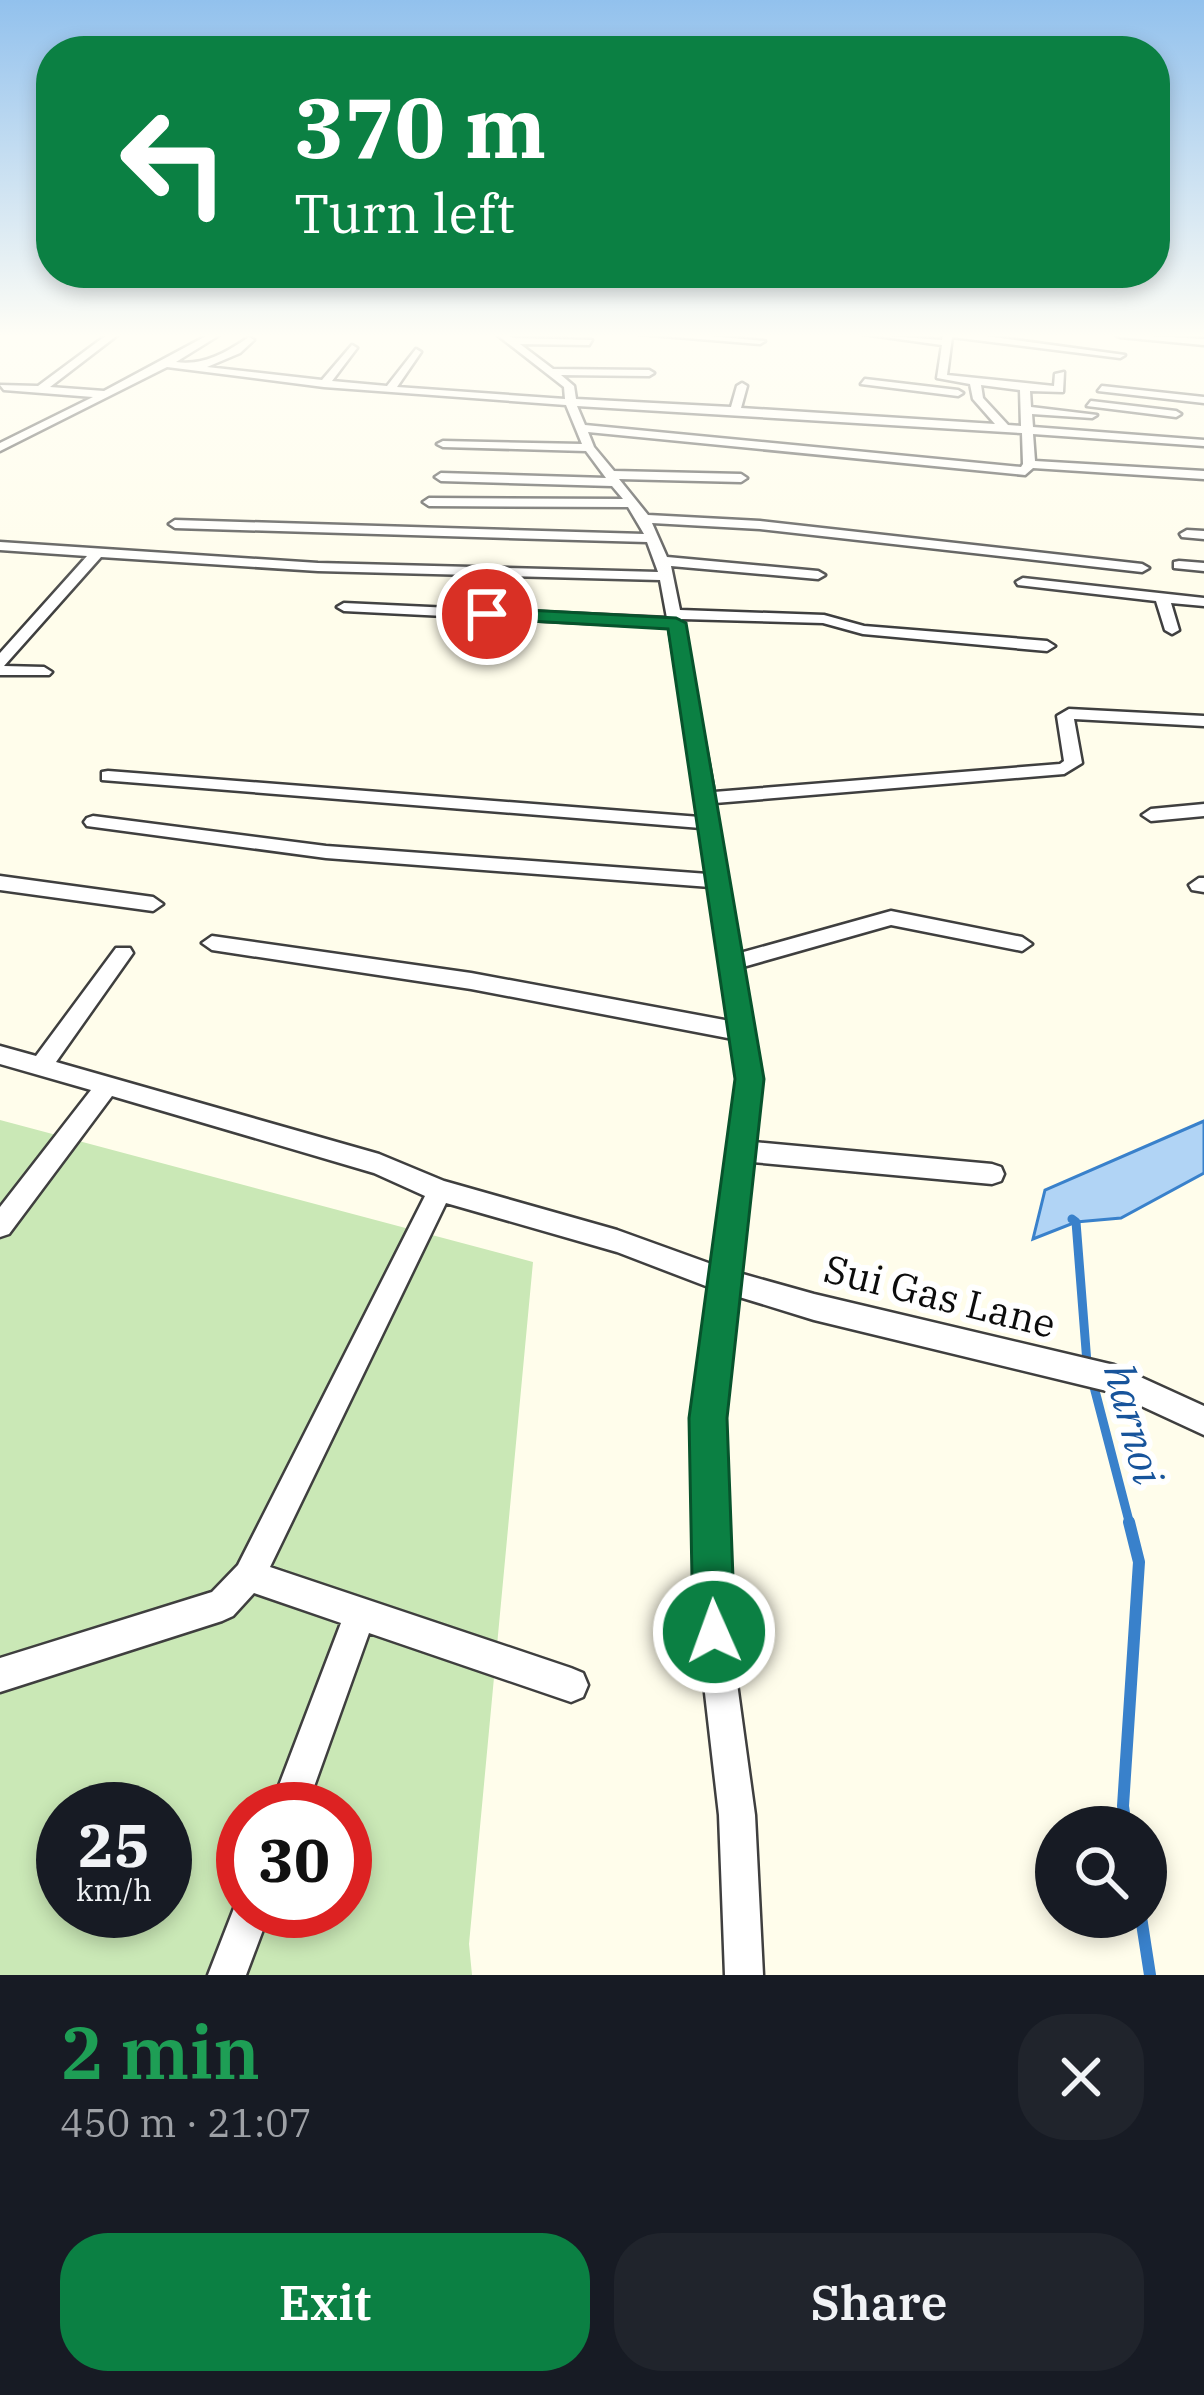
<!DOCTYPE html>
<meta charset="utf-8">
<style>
:root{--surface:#171b24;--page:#20242c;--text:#f1f3f6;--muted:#9ea1a6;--accent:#0b8043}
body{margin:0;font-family:"IBM Plex Serif",serif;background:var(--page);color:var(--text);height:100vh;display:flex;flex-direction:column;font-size:45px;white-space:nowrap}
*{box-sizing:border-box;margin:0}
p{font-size:39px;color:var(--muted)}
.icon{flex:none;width:66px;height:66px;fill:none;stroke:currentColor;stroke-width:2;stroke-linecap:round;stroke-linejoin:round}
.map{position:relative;height:1975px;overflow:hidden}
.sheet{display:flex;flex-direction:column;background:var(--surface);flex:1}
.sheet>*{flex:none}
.top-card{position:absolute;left:36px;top:36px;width:1134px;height:252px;border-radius:48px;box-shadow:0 6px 18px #0003;background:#0b8043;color:#fff;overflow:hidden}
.tools{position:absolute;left:1035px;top:1806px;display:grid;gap:24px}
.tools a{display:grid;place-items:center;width:132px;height:132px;border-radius:50%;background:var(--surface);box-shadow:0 6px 18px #0003;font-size:60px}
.speed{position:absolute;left:36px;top:1782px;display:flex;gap:24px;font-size:60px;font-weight:700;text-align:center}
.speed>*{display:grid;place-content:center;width:156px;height:156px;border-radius:50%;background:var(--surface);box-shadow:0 6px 18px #0003;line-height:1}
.speed small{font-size:30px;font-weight:400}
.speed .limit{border:18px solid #d22;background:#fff;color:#111}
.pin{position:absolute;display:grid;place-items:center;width:102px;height:102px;color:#fff;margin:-51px;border:6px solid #fff;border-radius:50%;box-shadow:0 3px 12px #0007}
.me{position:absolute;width:132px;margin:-66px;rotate:358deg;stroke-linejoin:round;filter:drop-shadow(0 0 9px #0008)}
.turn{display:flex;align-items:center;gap:42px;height:252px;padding:0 60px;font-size:54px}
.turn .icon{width:156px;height:156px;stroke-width:2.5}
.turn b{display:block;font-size:84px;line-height:102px}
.round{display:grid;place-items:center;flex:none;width:126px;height:126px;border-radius:48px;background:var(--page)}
.overview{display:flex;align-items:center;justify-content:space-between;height:204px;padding:0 60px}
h1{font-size:72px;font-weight:600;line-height:90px;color:#1e9e55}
.button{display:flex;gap:24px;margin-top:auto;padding:24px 60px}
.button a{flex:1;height:138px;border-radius:48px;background:var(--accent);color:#fff;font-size:48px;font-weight:600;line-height:138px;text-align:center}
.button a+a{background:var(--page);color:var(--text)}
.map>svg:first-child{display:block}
.green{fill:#cae8b6;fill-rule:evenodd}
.water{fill:#b1d4f5;stroke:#3981cb;stroke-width:3}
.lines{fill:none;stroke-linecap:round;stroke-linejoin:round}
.stream-far1{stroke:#3981cb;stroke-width:9}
.stream{stroke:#3981cb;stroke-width:12}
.street-casing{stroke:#3f3f3f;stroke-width:5}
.street{fill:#fff;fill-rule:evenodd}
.route{fill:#0b8043;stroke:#07532c;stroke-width:3}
.labels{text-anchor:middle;stroke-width:12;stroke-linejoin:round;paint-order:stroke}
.near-street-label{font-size:39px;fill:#0c0c0c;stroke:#fff}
.near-water-label{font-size:42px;font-style:italic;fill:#17549b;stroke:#fff}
</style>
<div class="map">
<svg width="1204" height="1975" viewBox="0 0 1204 1975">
<rect width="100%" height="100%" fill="#fffdeb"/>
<!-- green -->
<path class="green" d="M0,1120l533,142 -64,682 3,31h-472zM63,1809h102v102h-102zM243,1809h102v102h-102z"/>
<!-- water -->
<polygon class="water" points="1204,1121 1204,1173 1121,1218 1076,1222 1033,1239 1045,1190"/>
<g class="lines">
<!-- stream-far1 -->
<g class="stream-far1">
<polyline points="1072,1219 1076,1222 1087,1363"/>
<polyline points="1093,1383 1130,1525"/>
</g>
<!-- stream -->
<g class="stream">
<polyline points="1126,1827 1123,1806 1139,1562 1129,1522"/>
<polyline points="1141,1917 1150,1975"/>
</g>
<!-- street casing -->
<g class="street-casing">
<g id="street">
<path d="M108,334h11l-69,53 54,4 106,-57h11l-45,28c28,4 51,-10 73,-25l5,3 -14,13 -33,14 115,13 30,-35 5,3 -25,33 55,5 29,-37 5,3 -24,35 168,12 -1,-12 -68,-53h11l6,4 79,2 -3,5 -69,-1 33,25 96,1 5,3 -5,3 -88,-1 13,11 2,13 155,8 6,-21 5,-3 5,3 -6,22 254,16 -22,-25 -3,-15 -33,-6 5,-33 -79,-11 79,6 1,-6h28l154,21 -5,3 -168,-21 -5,38 107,11 1,-12 9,-2 -1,20 -33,-1 1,16 66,8 -5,3 -60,-4 1,13 171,13v6l-171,-12 2,27 169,10v8l-171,-11 -8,7 -437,-43 6,15 20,24 127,3 6,4 -6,4 -122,-3 29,36 112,6 382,43 7,4 -7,4 -382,-43 -108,-6 15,34 151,14 7,4 -7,4 -147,-13 9,44 144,5 40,11 183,15 8,5 -8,5 -184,-17 -40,-11 -141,-4 32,173 346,-28 4,-3 -7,-45 12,-7 135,7v10l-130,-7 8,44 -18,11 -349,29 25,150 151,-42 131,26 10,7 -10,7 -131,-26 -148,42 18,113 -7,62 238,22 9,3 3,7 -3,7 -9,3 -240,-22 -13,111 75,21 300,71 90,41v29l-93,-43 -297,-72 -78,-24 -14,121 8,215 25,183 8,160h-38l-6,-160 -21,-183 -4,-215 17,-129 -94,-36 -171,-49 -176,364 301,101 12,5 5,12 -5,12 -12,5 -202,-69 -63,176h-36l71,-186 -87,-30 -21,23 -11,5 -222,71v-34l212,-66 26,-27 187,-369 -51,-23 -262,-77 -103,138 -9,3v-30l91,-117 -91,-26v-18l36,10 80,-108h14l3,5 -77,109 323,92 65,27 173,49 97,35 25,-185 -6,-41 -262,-50 -259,-39 -10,-7 10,-7 259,37 259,48 -20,-134 -384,-29 -239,-32 -3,-4 3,-4 6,-2 233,30 382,28 -7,-46 -599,-48v-8l6,-1 592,46 -31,-190 -325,-16 -7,-4 7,-4 323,15 -7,-38 -342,-9 -217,-14 -97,109 40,1 8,5 -3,3h-49v-22l87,-97 -87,-6v-8l318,21 340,9 -11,-30 -472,-14 -6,-4 6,-4 469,14 -16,-27 -199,-1 -6,-4 6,-4 194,1 -11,-13 -171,-5 -6,-4 6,-4 165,5 -20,-27 -143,-4 -6,-3 6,-3 139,3 -16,-39 -242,-18 -157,-20 -167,84v-8l93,-46 -89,-7 -4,-5 38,1zM981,385l39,5 1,36 -13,-1 -25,-27zM577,406l445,27 1,31 -2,3 -436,-42z"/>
<polygon points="639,334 688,334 765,341 760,344"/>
<polygon points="1115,334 1204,339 1204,345 1120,337"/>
<polygon points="865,379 958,390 963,393 958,396 861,384"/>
<polygon points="1102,386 1204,397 1204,403 1098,391"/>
<polygon points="1091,401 1176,411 1181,414 1176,417 1087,406"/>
<polygon points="1187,530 1204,531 1204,539 1182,537 1180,534"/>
<polygon points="1179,561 1204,563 1204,571 1174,568 1174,562"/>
<polygon points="1023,578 1204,598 1204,606 1171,603 1179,630 1172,634 1165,630 1156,601 1018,585 1016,582"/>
<polygon points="1204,804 1204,816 1151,821 1142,815 1151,809"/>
<polygon points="0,876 153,897 163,904 153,911 0,890"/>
<polygon points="1199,878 1204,878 1204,892 1192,890 1189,885"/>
<polygon points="243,1896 243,1911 270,1911 246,1975 208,1975 238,1898"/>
</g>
</g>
<!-- street -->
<use href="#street" class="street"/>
</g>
<!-- sky -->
<linearGradient id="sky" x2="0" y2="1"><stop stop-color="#92c1ed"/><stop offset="0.55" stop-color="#fffef6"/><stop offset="1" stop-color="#fffef6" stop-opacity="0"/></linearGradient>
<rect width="1204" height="610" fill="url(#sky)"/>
<!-- route -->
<polygon class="route" points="487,608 676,618 686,623 764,1079 727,1418 735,1632 729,1647 714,1653 699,1647 693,1632 689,1418 735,1079 668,629 480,618 477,614"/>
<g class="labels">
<!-- near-street labels -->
<g class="near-street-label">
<text transform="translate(940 1296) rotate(14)" y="14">Sui Gas Lane</text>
</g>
<!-- near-water labels -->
<g class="near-water-label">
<text transform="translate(1134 1424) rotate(75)" y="15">harnoi</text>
</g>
</g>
</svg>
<div class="tools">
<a><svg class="icon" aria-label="search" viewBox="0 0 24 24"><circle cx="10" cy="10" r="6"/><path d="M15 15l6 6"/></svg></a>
</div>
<div class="speed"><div>25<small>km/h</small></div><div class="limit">30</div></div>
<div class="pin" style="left:487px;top:614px;background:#d93025"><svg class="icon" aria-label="arrive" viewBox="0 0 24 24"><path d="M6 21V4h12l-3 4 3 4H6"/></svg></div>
<svg class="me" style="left:714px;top:1632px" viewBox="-20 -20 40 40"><circle r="17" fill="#0b8043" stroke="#fff" stroke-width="3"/><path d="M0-11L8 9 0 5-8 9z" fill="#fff"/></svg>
<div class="top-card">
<div class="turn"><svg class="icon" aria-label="left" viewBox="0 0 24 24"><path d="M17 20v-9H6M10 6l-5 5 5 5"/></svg><div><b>370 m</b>Turn left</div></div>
</div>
</div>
<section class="sheet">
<div class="overview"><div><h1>2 min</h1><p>450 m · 21:07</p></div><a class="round"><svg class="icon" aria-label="close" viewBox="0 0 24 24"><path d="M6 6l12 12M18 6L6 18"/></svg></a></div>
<div class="button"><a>Exit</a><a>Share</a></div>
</section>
